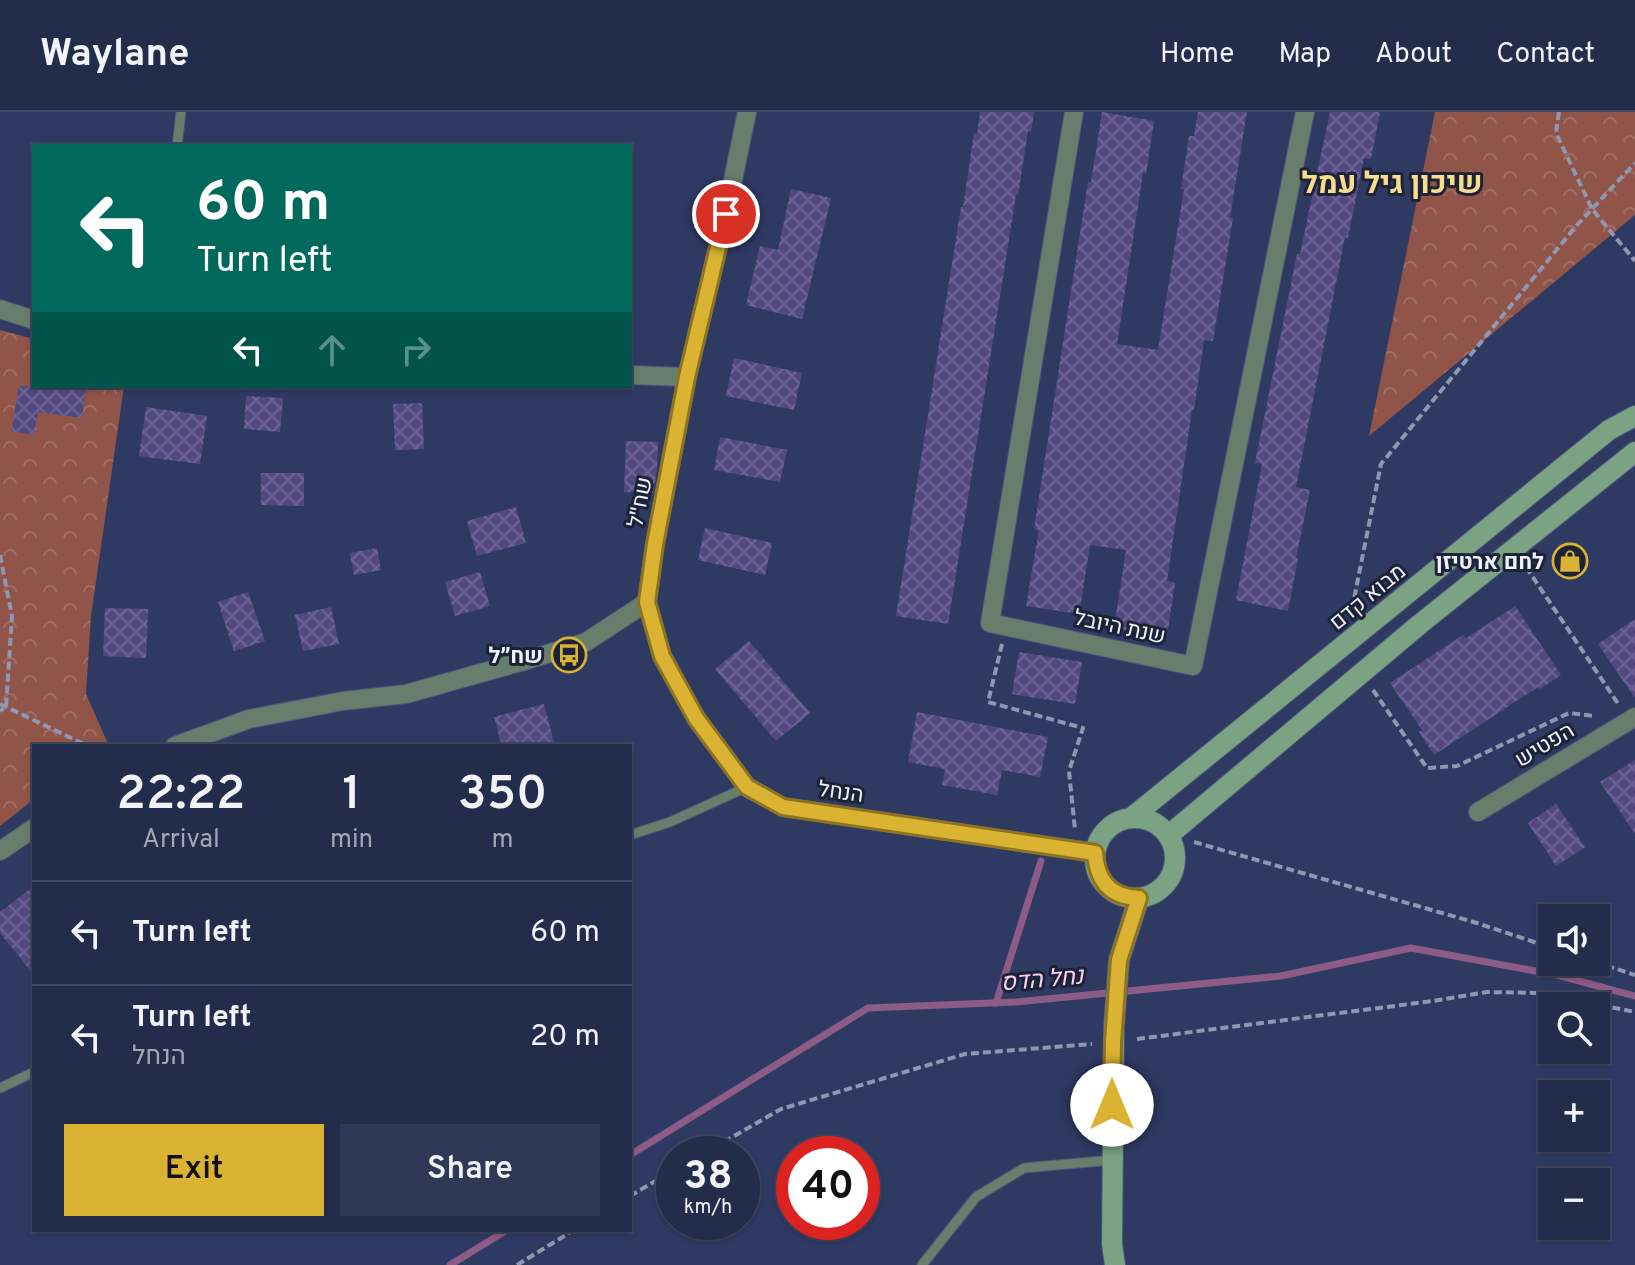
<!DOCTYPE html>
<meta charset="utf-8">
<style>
:root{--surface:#232c4a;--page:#2f3854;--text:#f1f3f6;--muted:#a3a7b5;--line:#404862;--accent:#dab333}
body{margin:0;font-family:Overpass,Heebo,sans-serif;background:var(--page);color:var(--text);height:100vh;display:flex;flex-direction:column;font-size:30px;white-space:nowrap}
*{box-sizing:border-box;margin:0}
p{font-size:26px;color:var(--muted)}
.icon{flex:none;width:44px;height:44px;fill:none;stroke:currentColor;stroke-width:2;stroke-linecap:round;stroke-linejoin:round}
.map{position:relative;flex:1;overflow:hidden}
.drawer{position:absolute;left:32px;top:632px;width:600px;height:488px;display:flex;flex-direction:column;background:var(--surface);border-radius:0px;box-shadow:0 2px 6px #0004,0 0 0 2px var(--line)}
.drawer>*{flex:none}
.hud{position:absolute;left:32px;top:32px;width:600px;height:244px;border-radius:0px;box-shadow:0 2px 6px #0004,0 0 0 2px var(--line);background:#00695c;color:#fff;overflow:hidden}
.tools{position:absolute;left:1538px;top:792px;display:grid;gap:16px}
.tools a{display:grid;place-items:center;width:72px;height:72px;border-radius:0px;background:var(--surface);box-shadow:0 2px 6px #0004,0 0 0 2px var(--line);font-size:40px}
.speed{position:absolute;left:656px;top:1024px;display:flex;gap:16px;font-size:40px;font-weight:700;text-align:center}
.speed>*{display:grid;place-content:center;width:104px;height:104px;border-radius:50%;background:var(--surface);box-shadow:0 2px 6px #0004,0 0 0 2px var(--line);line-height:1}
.speed small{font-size:20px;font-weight:400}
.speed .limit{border:12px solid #d22;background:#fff;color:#111}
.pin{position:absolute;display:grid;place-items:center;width:68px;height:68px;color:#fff;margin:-34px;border:4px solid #fff;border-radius:50%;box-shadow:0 2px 8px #0007}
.me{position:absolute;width:88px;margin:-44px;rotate:0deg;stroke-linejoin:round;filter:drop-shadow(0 0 6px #0008)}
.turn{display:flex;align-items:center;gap:28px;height:168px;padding:0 32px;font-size:36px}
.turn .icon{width:104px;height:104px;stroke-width:2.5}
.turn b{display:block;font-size:56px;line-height:68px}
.lanes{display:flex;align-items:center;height:76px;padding:0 32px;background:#0003;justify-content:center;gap:40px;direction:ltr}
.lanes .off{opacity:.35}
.eta{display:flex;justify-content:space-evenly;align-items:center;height:136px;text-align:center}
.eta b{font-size:48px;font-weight:600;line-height:56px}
.cta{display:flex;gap:16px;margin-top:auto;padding:16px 32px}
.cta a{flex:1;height:92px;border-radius:0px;background:var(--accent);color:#111;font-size:32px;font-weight:600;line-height:92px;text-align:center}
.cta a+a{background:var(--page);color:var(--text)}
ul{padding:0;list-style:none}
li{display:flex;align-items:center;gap:24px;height:104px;padding:0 32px;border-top:2px solid var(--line)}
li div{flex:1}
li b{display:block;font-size:30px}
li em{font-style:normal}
header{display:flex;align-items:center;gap:48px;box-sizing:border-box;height:112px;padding:0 40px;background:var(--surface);border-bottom:2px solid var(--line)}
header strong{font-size:38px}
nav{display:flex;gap:44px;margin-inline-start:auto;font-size:28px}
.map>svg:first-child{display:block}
.forest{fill:url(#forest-crowns)}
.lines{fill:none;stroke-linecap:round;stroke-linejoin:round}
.stream{stroke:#8c5b87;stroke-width:7}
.building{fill:url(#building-cross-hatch)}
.lane-casing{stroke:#4d577b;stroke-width:11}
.street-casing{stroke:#4d577b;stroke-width:20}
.secondary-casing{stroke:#4d577b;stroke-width:22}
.path{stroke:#9097b1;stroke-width:4;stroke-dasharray:8 4;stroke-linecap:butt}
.lane{stroke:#667e6b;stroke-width:9}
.street{stroke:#667e6b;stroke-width:18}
.secondary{stroke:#7ca284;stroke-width:20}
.route-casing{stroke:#8e7421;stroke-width:20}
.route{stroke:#dab333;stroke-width:14}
.labels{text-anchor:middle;stroke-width:6;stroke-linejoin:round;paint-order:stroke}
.street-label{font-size:22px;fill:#edf1fb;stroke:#1d2336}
.poi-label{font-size:22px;font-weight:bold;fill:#edf1fb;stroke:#1d2336;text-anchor:end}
.water-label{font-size:24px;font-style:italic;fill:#fccff6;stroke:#1d2336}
.district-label{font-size:30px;font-weight:bold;fill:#f8dd90;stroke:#1d2336}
</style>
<header>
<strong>Waylane</strong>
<nav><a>Home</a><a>Map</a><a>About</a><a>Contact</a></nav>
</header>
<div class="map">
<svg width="1635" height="1153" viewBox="0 0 1635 1153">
<defs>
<pattern id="forest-crowns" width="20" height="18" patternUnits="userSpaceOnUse" patternTransform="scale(2)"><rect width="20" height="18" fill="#905449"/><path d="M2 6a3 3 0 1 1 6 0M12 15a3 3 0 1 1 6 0" fill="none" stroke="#a06d64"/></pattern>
<pattern id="building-cross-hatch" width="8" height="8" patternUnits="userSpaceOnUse" patternTransform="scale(2)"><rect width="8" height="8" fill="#534980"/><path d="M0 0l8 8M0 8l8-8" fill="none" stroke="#6c6493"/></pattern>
</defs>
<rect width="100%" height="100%" fill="#2f3a63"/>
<!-- forest -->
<g class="forest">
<polygon points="1435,0 1635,0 1635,103 1369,324"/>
<polygon points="0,218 34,227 34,274 124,274 91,504 86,582 109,634 34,634 34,687 0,714"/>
</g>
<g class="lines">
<!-- stream -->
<g class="stream">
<polyline points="996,891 1041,749"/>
<polyline points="630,1043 868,896 1016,890 1281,864 1411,836 1557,863 1635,884"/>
<polyline points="450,1153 507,1118"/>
</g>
</g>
<!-- building -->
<g class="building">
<polygon points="980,0 1034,0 1031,20 1028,19 1018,83 1016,83 948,512 896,504 961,95 963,95 974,21 977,22"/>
<polygon points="1102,0 1154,9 1146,62 1143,61 1117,232 1158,238 1184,77 1181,77 1189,24 1194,24 1198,0 1247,0 1230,105 1233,106 1213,229 1204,228 1194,298 1192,298 1167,469 1175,471 1167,524 1114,516 1126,438 1090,433 1079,502 1026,494 1039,418 1034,417 1088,70 1091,70"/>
<polygon points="1330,0 1380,0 1371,47 1364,46 1348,126 1345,125 1296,375 1310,378 1296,446 1298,446 1288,499 1236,488 1262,352 1255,351 1297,142 1300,142"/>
<polygon points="791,77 831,86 802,207 746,193 760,134 778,138"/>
<polygon points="734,246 802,261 794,298 726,284"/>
<polygon points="19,274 86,274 82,306 38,300 34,323 11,319"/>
<polygon points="246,284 283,286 280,320 244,317"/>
<polygon points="422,291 424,337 395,338 393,292"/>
<polygon points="146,295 207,304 200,352 139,344"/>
<polygon points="720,325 787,338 780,370 714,358"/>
<polygon points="626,329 658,330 657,358 653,381 624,380"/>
<polygon points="261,361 304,361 304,394 261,393"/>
<polygon points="516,395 526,431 477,444 467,409"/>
<polygon points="705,416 772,431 765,463 698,448"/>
<polygon points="377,436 381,458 354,463 350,441"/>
<polygon points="480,460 490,494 455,504 445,470"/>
<polygon points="248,480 265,529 234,539 218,490"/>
<polygon points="1515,494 1561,563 1540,577 1538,575 1434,643 1419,620 1422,618 1390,571 1463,523 1465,527"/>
<polygon points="331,495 339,532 303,539 295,503"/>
<polygon points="105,496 148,497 146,546 103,544"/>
<polygon points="1635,507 1635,586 1598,532"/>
<polygon points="749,529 810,601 776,629 715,557"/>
<polygon points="1019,540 1082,550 1075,592 1012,582"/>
<polygon points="544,592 555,634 502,634 494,605"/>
<polygon points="917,600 1048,625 1040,665 1002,658 997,683 942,673 945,657 908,650"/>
<polygon points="1635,648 1635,722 1600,670"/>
<polygon points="1556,692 1585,735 1556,754 1528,711"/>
<polygon points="34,774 34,863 0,821 0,800"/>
</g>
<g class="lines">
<!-- lane casing -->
<g class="lane-casing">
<g id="lane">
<polyline points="177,34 181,0"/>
<polyline points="630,723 670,710 747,675"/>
<polyline points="0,976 34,960"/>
<polyline points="922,1153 976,1085 1024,1056 1112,1048"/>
</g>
</g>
<!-- street casing -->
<g class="street-casing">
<g id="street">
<polyline points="747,0 726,102 687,265 655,432 647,490 662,544 696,606 747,675 783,695 1095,741"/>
<polyline points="1074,0 990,511 1193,554 1305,0"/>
<polyline points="0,197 34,208"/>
<polyline points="630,263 687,265"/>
<polyline points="175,634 249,607 343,589 406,582 524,549 586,530 647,490"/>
<polyline points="1478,700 1635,605"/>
<polyline points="0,739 34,716"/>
</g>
</g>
<!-- secondary casing -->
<g class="secondary-casing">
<g id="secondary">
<circle cx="1135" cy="746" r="40"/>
<polyline points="1131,706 1609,318 1635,304"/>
<polyline points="1169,723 1420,512 1635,340"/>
<polyline points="1115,1153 1112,1132 1114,914 1119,848 1139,786"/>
</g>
</g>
<!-- path -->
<g class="path">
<polyline points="1559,0 1556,21 1592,97 1635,149"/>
<polyline points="0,443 12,504 6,595 0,599"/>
<polyline points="1526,455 1619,593"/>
<polyline points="1352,497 1381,352 1577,113 1635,51"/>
<polyline points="1002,532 988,590 1083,616 1069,659 1075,718"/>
<polyline points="1373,578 1427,656 1457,654 1569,601 1595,604"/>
<polyline points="0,592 88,634"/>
<polyline points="1194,730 1477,811 1552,836"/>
<polyline points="1595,850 1635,863"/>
<polyline points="1137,927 1433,889 1487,880 1541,881 1635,900"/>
<polyline points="703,1042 781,997 965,942 1092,932"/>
<polyline points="630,1084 674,1058"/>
<polyline points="517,1153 574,1118"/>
</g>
<!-- lane -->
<use href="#lane" class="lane"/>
<!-- street -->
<use href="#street" class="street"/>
<!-- secondary -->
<use href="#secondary" class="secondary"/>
</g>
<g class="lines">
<!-- route casing -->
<g class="route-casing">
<path id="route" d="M726,102l-39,163 -32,167 -8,58 15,54 34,62 51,69 36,20 312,46c2,28 15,44 44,45l-20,62 -6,82 -1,63"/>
</g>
<!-- route -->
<use href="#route" class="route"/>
</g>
<!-- icons -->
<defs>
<g id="shop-ring" transform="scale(1.8)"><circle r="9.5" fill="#1d2336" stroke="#dab333" stroke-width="1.5"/><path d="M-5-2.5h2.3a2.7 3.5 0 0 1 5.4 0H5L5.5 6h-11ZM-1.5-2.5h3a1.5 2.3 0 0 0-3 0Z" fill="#dab333"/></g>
<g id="bus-ring" transform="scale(1.8)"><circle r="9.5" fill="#1d2336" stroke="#dab333" stroke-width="1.5"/><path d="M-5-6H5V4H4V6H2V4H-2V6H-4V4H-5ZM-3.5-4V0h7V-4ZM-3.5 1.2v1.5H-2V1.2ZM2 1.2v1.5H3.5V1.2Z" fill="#dab333"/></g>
</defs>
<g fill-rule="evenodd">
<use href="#shop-ring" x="1570" y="449"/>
<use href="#bus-ring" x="569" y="543"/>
</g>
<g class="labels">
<!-- street labels -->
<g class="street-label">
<text transform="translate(639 390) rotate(-79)" y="8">שח"ל</text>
<text transform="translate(1367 484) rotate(-39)" y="8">מבוא קדם</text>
<text transform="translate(1120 514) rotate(12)" y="8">שנת היובל</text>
<text transform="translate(1544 632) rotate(-31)" y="8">הפטיש</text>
<text transform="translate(841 679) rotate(8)" y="8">הנחל</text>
</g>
<!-- poi labels -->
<g class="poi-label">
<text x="1544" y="457">לחם ארטיזן</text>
<text x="543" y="551">שח״ל</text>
</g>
<!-- water labels -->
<g class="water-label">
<text transform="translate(1042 867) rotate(-5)" y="8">נחל הדס</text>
</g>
<!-- district labels -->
<g class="district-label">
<text x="1392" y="81">שיכון גיל עמל</text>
</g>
</g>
</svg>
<div class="tools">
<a><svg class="icon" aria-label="sound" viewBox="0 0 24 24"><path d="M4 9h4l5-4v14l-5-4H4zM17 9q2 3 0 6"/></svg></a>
<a><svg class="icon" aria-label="search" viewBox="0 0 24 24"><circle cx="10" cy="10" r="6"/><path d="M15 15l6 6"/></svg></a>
<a>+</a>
<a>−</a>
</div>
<div class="speed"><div>38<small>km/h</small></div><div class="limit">40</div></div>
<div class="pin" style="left:726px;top:102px;background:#d93025"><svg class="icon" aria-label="arrive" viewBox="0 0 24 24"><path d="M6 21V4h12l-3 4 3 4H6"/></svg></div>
<svg class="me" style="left:1112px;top:993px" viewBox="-20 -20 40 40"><circle r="19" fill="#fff"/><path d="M0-13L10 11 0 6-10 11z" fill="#dab333"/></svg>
<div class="hud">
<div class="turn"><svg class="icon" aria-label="left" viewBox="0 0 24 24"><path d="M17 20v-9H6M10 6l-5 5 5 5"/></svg><div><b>60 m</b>Turn left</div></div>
<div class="lanes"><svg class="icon" aria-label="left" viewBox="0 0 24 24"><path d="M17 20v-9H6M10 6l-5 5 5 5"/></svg><svg class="icon off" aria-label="ahead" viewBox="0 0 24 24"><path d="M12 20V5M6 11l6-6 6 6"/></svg><svg class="icon off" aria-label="right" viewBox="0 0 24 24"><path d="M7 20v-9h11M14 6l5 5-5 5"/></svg></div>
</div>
<section class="drawer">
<div class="eta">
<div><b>22:22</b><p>Arrival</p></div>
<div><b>1</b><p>min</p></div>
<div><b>350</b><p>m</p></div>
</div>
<ul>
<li><svg class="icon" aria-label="left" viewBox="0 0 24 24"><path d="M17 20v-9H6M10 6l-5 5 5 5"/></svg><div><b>Turn left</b></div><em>60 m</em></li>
<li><svg class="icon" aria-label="left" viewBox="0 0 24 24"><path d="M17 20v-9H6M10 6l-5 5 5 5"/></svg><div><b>Turn left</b><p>הנחל</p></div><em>20 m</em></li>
</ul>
<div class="cta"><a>Exit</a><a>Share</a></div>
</section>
</div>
